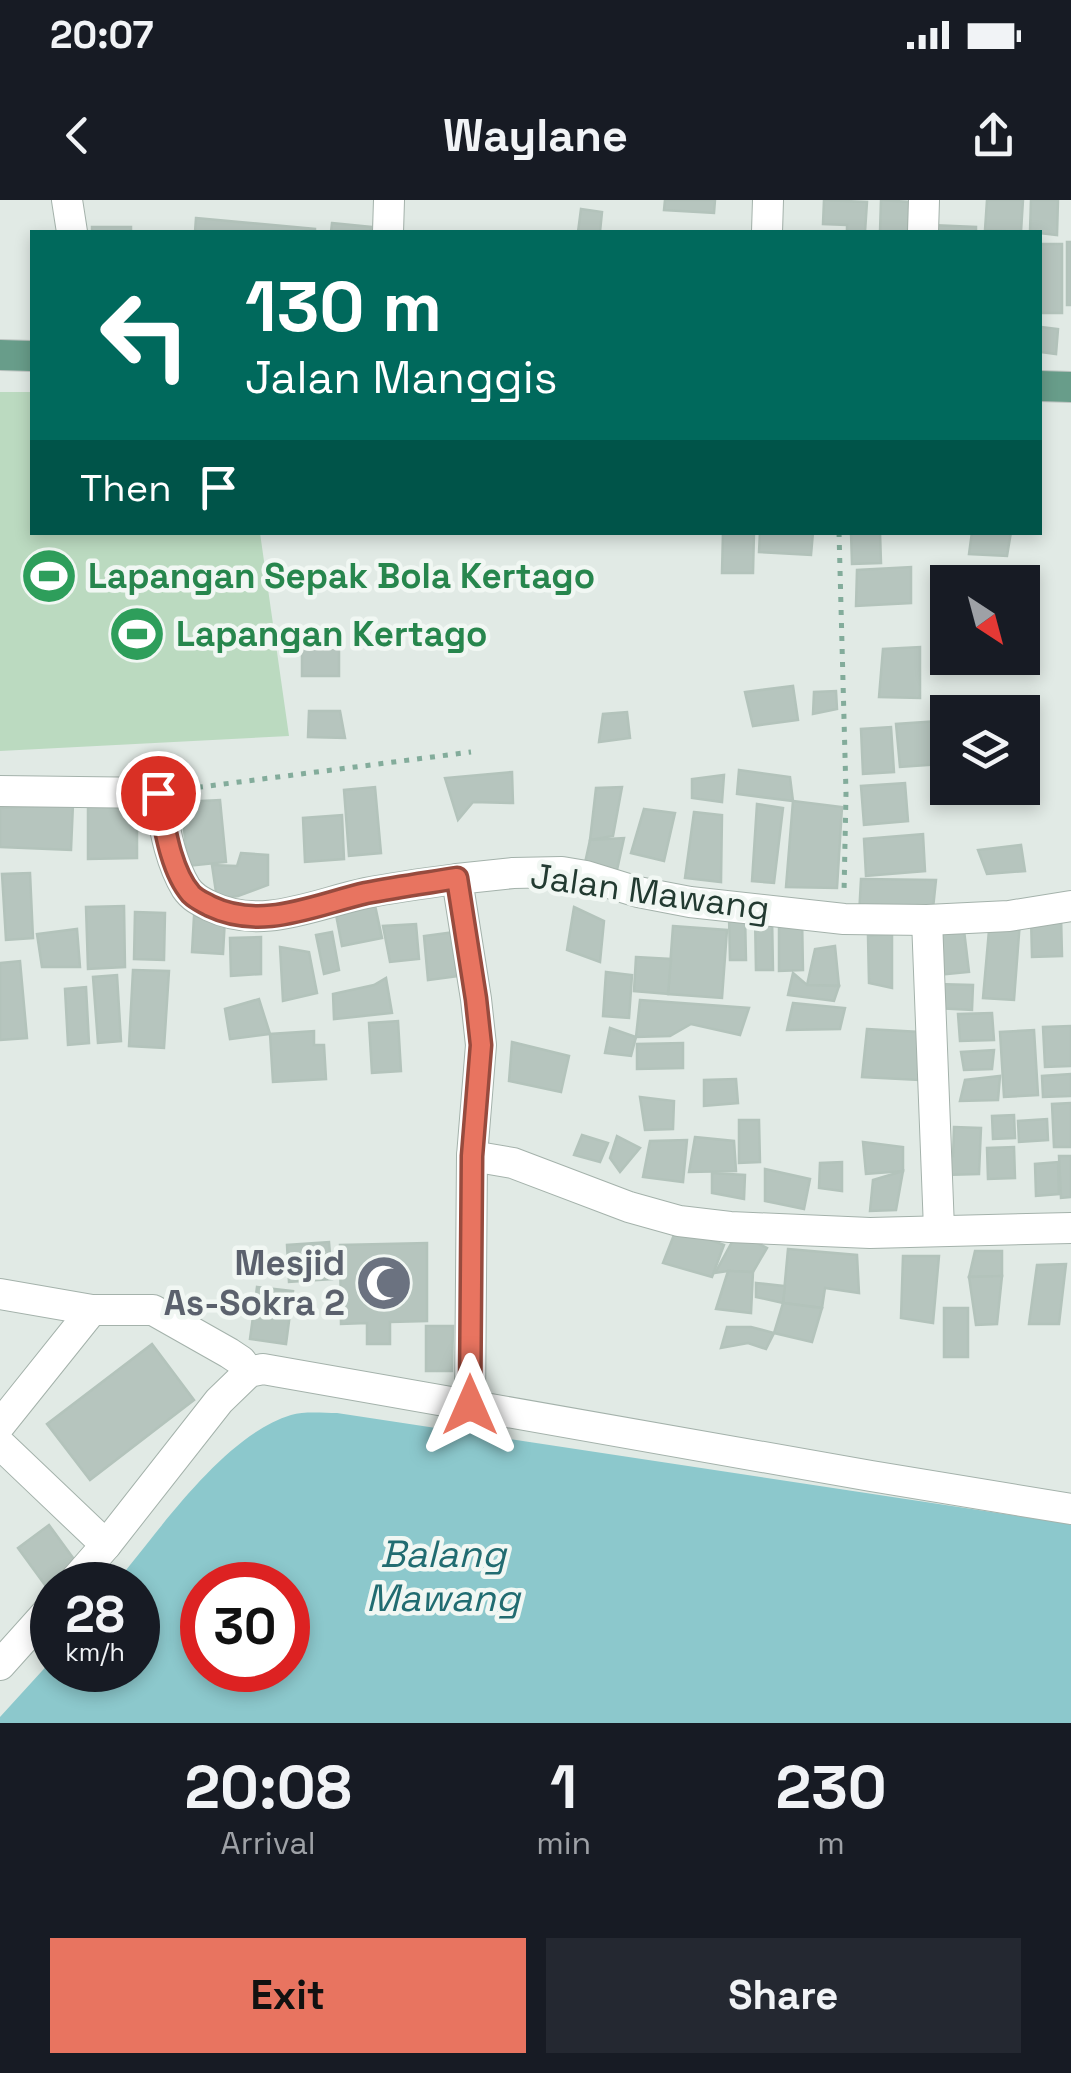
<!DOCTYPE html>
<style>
:root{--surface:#171b24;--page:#242831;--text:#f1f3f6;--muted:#9ea1a6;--accent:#e87460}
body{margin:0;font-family:"Space Grotesk",sans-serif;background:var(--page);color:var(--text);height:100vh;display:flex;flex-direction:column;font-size:38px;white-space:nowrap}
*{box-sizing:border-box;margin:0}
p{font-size:32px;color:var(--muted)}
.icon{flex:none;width:55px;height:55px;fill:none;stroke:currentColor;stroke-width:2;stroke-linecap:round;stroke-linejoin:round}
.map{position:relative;height:1523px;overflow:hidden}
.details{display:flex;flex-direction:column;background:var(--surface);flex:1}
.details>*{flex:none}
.hud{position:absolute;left:30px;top:30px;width:1012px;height:305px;border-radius:0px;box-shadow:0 5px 15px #0003;background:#00695c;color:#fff;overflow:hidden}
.needle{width:65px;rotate:144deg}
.buttons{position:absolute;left:930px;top:365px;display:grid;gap:20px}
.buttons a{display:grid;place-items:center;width:110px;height:110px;border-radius:0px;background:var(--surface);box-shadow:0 5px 15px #0003;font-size:50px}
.speed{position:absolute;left:30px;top:1362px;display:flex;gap:20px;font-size:50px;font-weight:700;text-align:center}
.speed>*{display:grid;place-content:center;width:130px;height:130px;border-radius:50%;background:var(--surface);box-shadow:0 5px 15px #0003;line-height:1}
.speed small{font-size:25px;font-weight:400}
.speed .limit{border:15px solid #d22;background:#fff;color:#111}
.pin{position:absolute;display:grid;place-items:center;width:85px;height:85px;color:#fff;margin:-42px;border:5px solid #fff;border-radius:50%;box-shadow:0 2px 10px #0007}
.me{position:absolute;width:110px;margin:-55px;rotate:0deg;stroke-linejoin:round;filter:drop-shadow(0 0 8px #0008)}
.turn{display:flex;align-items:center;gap:35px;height:210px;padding:0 50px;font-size:45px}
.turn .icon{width:130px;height:130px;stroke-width:2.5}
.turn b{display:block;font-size:70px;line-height:85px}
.then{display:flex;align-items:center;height:95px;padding:0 50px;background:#0003;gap:20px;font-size:38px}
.eta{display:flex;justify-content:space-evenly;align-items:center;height:170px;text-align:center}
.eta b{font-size:60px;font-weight:600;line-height:70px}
.button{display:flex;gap:20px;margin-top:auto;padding:20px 50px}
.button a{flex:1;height:115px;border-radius:0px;background:var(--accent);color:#111;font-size:40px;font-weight:600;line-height:115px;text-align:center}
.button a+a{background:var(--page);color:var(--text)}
.status{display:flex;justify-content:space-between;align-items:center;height:70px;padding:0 50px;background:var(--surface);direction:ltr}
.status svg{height:28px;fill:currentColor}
header{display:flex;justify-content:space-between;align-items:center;height:130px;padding:0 50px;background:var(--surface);font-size:45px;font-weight:600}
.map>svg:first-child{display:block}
.green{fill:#bbdac0}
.water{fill:#8cc8cc;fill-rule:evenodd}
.building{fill:#b6c5be;stroke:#b3c3bb;stroke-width:2.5}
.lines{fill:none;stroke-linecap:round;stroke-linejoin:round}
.minor-casing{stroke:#a4b2ab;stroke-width:32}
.major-casing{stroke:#bdc4c1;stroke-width:32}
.path{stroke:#83ac9b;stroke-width:5;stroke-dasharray:5 8;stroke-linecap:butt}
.minor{stroke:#fff;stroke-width:30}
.major{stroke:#689d8a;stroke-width:30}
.route-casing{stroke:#974b3e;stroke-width:25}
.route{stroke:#e87460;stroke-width:18}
.labels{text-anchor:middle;stroke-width:9;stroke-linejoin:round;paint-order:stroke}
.leisure-label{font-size:35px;font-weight:bold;fill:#27864d;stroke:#f1f7f3;text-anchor:start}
.street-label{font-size:35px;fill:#223a31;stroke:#f1f7f3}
.worship-label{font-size:35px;font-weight:bold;fill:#5b616d;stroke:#f1f7f3;text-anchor:end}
.water-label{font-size:38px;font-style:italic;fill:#216c71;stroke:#f1f7f3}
</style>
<div class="status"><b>20:07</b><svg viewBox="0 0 49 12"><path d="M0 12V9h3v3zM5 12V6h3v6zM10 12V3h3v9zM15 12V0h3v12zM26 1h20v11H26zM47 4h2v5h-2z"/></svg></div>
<header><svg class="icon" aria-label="back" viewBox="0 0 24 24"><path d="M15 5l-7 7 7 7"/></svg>Waylane<svg class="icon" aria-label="share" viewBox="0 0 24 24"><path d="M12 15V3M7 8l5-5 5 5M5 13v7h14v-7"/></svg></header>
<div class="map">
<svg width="1071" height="1523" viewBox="0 0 1071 1523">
<rect width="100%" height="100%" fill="#e1eae5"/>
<!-- green -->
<polygon class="green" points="0,192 32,192 32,332 260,333 289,536 0,551"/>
<!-- water -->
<path class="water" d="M337,1213l734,111v199h-1071v-6l52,-57v10h86v-85h-24c45,-54 109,-149 177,-170 13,-4 32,-2 46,-2zM202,1385h86v85h-86z"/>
<!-- building -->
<g class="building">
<polygon points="665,0 715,0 714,13 664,10"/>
<polygon points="824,0 867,2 865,32 847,32 847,25 823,24"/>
<polygon points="881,0 910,2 908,32 880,32"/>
<polygon points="987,0 1023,0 1021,32 985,30"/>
<polygon points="1031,0 1058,0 1057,35 1030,32"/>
<polygon points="581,9 602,12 600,32 578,32"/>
<polygon points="196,18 315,29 315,32 195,32"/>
<polygon points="332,23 371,27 371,32 331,32"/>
<polygon points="931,25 976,27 976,32 931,32"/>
<rect x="92" y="27" width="39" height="5"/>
<rect x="1067" y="42" width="4" height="63"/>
<rect x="1040" y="44" width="22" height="69"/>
<polygon points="1041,127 1058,129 1056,154 1040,152"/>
<polygon points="723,332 754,332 753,373 722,373"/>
<polygon points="760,332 813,332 811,355 759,352"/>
<polygon points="851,332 880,332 881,363 852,364"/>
<polygon points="972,332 1011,332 1007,356 969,354"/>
<polygon points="911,367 911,403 856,406 857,370"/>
<rect x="302" y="434" width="37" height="42"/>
<polygon points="920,447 920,498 879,497 883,449"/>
<polygon points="793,486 798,520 753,526 745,492"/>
<polygon points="836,491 837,509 813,514 814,492"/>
<polygon points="309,511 340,511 345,538 308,537"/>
<polygon points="627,512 630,538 599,542 603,514"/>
<polygon points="938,521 941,564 900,567 896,524"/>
<polygon points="891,527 894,572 863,574 861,529"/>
<polygon points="739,570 790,577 793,601 737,594"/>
<polygon points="512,572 513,603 473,602 458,620 445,578"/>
<polygon points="724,575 722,602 692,598 692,579"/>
<polygon points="905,583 908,621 864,625 861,586"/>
<polygon points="375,587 381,653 349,656 344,590"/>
<polygon points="622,587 613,636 590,640 596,588"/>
<polygon points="137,599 137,658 88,659 88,600"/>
<polygon points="220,600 226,662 188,666 181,602"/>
<polygon points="793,601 842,607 837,688 786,687"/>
<polygon points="73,604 71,650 0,647 0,608"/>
<polygon points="757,604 783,608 774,683 752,681"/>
<polygon points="644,609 675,613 664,661 631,653"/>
<polygon points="694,612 722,615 721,682 685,678"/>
<polygon points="342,615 344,659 305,662 303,618"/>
<polygon points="923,634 925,671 866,676 864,639"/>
<polygon points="624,638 617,670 585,663 590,640"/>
<polygon points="1021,645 1025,671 987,674 978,650"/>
<polygon points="241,653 268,655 268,685 238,696 217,699 212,665 237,666"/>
<polygon points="30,673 33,738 6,740 2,674"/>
<polygon points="861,679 936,680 932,718 859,716"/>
<polygon points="373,696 382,738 342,746 334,704"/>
<polygon points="124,706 125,767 88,769 86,707"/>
<polygon points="574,707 604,721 600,762 567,750"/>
<polygon points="135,712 165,713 164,760 134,759"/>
<polygon points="729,715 745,715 746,760 730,760"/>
<polygon points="772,715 773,770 756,770 755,716"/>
<polygon points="194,716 225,718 223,754 192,752"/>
<polygon points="1061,716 1062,756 1032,757 1031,717"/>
<polygon points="779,717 802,717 803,770 779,771"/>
<polygon points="990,719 1020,721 1014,800 983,798"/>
<polygon points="963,722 969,772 938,775 932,725"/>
<polygon points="416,724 419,759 390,762 383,726"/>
<polygon points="673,726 727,730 722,798 668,794"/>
<polygon points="77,729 80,767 42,767 37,734"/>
<polygon points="332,732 339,770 324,774 316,735"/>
<polygon points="455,732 459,776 428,780 424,736"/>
<polygon points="892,734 892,788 869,783 868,736"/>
<polygon points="261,737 261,774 231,776 230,738"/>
<polygon points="835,746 839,786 807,785 815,749"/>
<polygon points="280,747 309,752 317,793 283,801"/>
<polygon points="636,757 671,759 668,794 634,791"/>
<polygon points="20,761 27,838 0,840 0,763"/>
<polygon points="133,770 169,771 164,848 129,846"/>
<polygon points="606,772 632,775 629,818 603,816"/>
<polygon points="793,773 807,785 839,786 834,801 788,795"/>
<polygon points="117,775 121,841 98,843 93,777"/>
<polygon points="386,778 392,813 334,819 333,794 374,785"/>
<polygon points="936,784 973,785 972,810 935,808"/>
<polygon points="86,787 89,843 68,845 65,789"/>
<polygon points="259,799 270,834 230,839 225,809"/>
<polygon points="640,800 749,808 740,835 691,824 670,836 636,837"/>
<polygon points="793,803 845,808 840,829 787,830"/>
<polygon points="992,813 994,840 960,841 958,814"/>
<polygon points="398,821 401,871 372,873 369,823"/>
<polygon points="1071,826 1071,866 1045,867 1043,827"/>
<polygon points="610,828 636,837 631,856 605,853"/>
<polygon points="867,829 920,832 919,880 862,877"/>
<polygon points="1034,830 1038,895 1004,897 1000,832"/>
<polygon points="314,831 314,845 324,845 326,879 273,882 270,834"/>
<polygon points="512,842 569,856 561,892 509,881"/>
<polygon points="683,843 683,868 637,869 637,844"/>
<polygon points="994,850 992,869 964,870 961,852"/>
<polygon points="1071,874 1071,896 1043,897 1042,876"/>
<polygon points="1000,876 998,900 960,901 965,880"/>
<polygon points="736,879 738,903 704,906 704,880"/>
<polygon points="640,897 674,901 673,929 645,930"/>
<polygon points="1071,903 1071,947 1054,947 1052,904"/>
<polygon points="1014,915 1015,938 993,939 992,916"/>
<polygon points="1047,919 1048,940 1019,942 1018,921"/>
<polygon points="739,920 759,920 760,962 739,963"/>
<polygon points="954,927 981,928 979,974 944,975 944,956 953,956"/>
<polygon points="582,935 608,943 600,962 574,955"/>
<polygon points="617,936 640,948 620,972 610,958"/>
<polygon points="695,937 734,941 736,971 689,972"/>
<polygon points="687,940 683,982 643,977 650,941"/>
<polygon points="863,942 903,947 903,971 866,974"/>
<polygon points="1014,947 1015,978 988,979 987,948"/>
<polygon points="1059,956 1071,956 1071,997 1061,998"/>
<polygon points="842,962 842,991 819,988 820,963"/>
<polygon points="1058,962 1059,994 1036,996 1035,964"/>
<polygon points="765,969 810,979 804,1009 765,1001"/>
<polygon points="903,971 896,1010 870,1011 873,980"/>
<polygon points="712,973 745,975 744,999 712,993"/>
<polygon points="677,1027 724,1045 712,1077 663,1063"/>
<polygon points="737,1033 767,1048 753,1072 728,1071 715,1073"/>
<polygon points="329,1042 332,1079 289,1082 287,1045"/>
<polygon points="427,1043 427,1121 390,1122 390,1144 367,1144 367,1123 341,1124 340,1045"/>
<polygon points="788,1049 857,1055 859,1093 825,1088 822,1108 783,1103"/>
<polygon points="975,1051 1002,1051 1002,1076 969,1077"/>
<polygon points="903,1056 939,1056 933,1123 901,1118"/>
<polygon points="1066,1064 1059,1124 1029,1124 1037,1065"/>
<polygon points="728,1071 753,1072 751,1113 716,1109"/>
<polygon points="1002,1076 997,1124 976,1125 969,1077"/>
<polygon points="756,1083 785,1086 783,1103 756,1097"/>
<polygon points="257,1087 293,1091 286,1144 250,1139"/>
<polygon points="783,1103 822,1108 812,1142 774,1133"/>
<rect x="944" y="1108" width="24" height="49"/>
<polygon points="426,1126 453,1126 452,1171 426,1171"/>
<polygon points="727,1127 751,1127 774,1133 766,1149 748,1143 721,1148"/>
<polygon points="152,1144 194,1200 90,1280 47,1224"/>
<polygon points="49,1325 76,1362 45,1385 18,1348"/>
</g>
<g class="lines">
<!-- minor casing -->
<g class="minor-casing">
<g id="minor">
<polyline points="67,0 72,32"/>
<polyline points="388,32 389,0"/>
<polyline points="767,32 768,0"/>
<polyline points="923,32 924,0"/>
<path d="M0,591l158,2c6,31 11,67 28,95 6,9 14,13 24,18 52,25 104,-2 156,-13 30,-6 60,-10 91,-14"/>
<polyline points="927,720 939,1029"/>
<polyline points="472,956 513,963 629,1007 679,1021 730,1027 870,1033 1071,1028"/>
<polyline points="0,1094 92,1110 153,1110 229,1153 241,1161 249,1172"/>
<polyline points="470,1205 472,956 481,845 476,799 457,679 513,673 562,672 586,676 638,692 690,702 844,719 927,720 1009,716 1071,706"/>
<polyline points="0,1225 92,1110"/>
<polyline points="0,1244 106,1345"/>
<polyline points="71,1385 106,1345 219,1201 249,1172 263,1169 871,1276 1071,1309"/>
<polyline points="0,1465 52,1407"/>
</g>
</g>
<!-- major casing -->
<g class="major-casing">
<g id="major">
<polyline points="0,155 32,156"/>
<polyline points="1040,186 1071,187"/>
</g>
</g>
<!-- path -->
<g class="path">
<polyline points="839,332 846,593 844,694"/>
<polyline points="185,589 471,552"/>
</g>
<!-- minor -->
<use href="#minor" class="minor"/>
<!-- major -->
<use href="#major" class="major"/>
</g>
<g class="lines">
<!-- route casing -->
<g class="route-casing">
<path id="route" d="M158,593c6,30 12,77 33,101 6,6 12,8 19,12 52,25 104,-1 156,-13 30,-6 60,-10 91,-15l19,121 5,46 -9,111 -2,249"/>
</g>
<!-- route -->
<use href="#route" class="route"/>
</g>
<!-- icons -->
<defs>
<g id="stadium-disc" transform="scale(2.875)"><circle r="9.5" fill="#2e9e5b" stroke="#f1f7f3"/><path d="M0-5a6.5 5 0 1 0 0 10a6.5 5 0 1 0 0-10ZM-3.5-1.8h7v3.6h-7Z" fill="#fff"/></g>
<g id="mosque-disc" transform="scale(2.875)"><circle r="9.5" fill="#6b7280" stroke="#f1f7f3"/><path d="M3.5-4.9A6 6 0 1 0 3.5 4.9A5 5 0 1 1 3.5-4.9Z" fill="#fff"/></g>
</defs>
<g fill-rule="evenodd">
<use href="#stadium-disc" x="49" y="376"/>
<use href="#stadium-disc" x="137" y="434"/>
<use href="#mosque-disc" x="384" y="1083"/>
</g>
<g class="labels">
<!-- leisure labels -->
<g class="leisure-label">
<text x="88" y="388">Lapangan Sepak Bola Kertago</text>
<text x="176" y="446">Lapangan Kertago</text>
</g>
<!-- street labels -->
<g class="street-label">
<text transform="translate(650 692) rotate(8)" y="12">Jalan Mawang</text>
</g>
<!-- worship labels -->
<g class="worship-label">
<text x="345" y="1075">Mesjid<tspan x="345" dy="40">As-Sokra 2</tspan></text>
</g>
<!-- water labels -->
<g class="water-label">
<text x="443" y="1367">Balang<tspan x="443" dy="44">Mawang</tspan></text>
</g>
</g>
</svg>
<div class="buttons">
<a><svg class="needle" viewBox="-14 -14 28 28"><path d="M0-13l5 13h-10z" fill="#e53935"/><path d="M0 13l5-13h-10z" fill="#9ea1a6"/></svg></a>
<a><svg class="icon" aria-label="layers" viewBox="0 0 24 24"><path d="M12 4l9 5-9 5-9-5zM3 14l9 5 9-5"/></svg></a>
</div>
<div class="speed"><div>28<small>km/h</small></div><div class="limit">30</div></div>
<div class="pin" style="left:158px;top:593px;background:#d93025"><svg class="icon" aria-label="arrive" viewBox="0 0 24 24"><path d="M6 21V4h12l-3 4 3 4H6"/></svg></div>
<svg class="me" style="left:470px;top:1205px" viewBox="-20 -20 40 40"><path d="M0-17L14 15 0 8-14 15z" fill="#e87460" stroke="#fff" stroke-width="4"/></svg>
<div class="hud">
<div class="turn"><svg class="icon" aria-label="left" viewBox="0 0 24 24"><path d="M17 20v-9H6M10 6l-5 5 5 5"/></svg><div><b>130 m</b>Jalan Manggis</div></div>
<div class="then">Then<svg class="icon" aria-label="arrive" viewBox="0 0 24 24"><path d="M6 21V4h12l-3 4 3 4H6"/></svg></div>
</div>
</div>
<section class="details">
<div class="eta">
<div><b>20:08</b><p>Arrival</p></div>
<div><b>1</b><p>min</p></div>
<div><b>230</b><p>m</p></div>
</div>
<div class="button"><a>Exit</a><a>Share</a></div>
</section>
